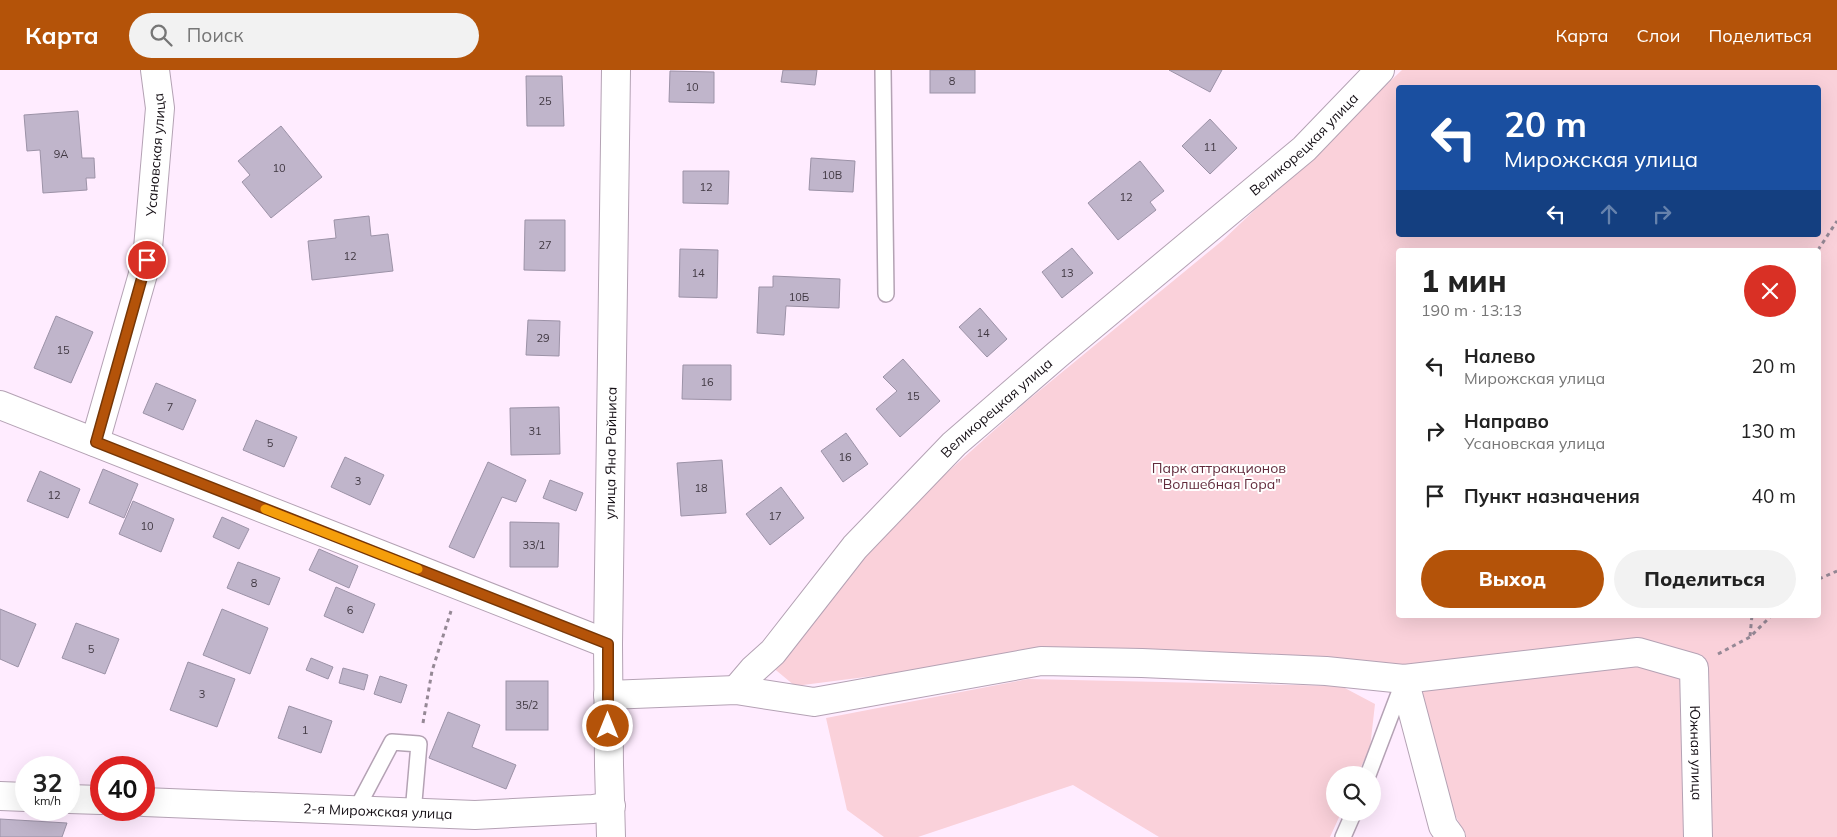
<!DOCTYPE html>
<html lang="ru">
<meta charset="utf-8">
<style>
:root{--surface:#fff;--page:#f2f2f2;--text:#222;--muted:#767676;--accent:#b45309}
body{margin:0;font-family:Mulish,sans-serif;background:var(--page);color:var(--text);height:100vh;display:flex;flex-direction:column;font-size:19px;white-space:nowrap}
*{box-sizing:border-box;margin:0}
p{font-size:16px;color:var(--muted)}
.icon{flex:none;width:28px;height:28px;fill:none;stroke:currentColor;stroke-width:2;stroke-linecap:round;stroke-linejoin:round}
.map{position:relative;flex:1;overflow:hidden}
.details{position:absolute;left:1396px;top:178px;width:425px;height:370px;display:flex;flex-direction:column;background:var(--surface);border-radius:5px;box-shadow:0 5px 20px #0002}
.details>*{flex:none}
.hud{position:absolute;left:1396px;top:15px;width:425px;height:152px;border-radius:5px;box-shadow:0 5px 20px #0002;background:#1a4fa0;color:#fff;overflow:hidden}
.fabs{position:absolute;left:1326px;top:696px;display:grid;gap:10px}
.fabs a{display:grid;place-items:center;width:55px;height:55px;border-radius:50%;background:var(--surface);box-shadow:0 5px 20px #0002;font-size:25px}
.speed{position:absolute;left:15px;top:686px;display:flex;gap:10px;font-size:25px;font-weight:700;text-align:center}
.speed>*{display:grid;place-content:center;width:65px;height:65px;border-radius:50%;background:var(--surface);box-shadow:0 5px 20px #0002;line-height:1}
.speed small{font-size:12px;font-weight:400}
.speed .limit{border:8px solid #d22;background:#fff;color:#111}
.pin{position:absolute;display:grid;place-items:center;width:42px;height:42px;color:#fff;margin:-21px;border:2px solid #fff;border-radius:50%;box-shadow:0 1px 5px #0007}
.me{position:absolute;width:55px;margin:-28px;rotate:0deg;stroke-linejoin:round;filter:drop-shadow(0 0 4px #0008)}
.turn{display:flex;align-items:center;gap:18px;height:105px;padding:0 25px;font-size:22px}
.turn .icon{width:65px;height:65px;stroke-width:2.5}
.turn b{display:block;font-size:35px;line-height:42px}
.lanes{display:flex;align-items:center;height:48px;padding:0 25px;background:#0003;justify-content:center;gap:25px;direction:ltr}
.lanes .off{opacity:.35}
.round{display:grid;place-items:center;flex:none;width:52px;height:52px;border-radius:26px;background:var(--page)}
.overview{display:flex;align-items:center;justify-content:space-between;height:85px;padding:0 25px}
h1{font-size:30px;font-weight:800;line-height:38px}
.cta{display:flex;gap:10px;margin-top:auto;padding:10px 25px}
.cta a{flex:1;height:58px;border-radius:30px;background:var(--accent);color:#fff;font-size:20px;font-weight:800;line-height:58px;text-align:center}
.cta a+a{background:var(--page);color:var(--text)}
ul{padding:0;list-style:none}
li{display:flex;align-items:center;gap:15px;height:65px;padding:0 25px}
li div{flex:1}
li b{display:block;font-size:19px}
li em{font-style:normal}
header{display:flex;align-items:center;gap:30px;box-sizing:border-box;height:70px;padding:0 25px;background:var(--accent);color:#fff}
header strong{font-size:24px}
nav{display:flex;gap:28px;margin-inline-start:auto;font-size:18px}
.search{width:350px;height:45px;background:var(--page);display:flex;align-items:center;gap:12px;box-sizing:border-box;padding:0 18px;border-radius:28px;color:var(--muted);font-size:19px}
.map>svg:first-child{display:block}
.green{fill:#fad1da;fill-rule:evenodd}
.building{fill:#c0b5cb;stroke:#9c92a7}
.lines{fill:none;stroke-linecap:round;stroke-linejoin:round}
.lane-casing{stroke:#b4a2b4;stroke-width:18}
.street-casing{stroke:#b4a2b4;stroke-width:30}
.secondary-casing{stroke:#b4a2b4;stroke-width:30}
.path{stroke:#958895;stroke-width:3;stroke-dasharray:4 4;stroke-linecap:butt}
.lane{stroke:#fff;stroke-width:15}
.street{stroke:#fff;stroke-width:28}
.secondary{stroke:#fff;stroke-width:28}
.route-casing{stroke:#753606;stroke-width:12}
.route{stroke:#b45309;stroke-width:9}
.slow{stroke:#f59e0b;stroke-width:9}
.labels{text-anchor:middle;stroke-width:4;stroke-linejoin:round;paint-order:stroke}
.number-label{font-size:11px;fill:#403842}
.street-label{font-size:14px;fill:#150f15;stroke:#fff}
.park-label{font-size:14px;fill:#632c3d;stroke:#fff}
</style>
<header>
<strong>Карта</strong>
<div class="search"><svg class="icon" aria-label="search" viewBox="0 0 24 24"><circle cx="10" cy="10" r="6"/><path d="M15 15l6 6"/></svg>Поиск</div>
<nav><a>Карта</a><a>Слои</a><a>Поделиться</a></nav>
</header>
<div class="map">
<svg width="1837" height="767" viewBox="0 0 1837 767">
<rect width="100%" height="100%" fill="#ffecff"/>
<!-- green -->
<g class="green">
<path d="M1402,0h435v767h-371l-29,-59 -32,-107 -313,-23 -297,38 -24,-20 123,-146 133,-119 196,-161zM1399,18h420v147h-420zM1399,180h420v365h-420z"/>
<polygon points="1028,609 1341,616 1375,634 1370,678 1357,705 1335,705 1335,742 1341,743 1330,767 1159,767 1073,715 918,767 884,767 847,740 826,648"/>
</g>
<!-- building -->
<g class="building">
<polygon points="783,0 817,0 815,15 781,12"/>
<rect x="930" y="0" width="45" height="23"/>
<polygon points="1169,0 1222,0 1210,22"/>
<polygon points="670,1 714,2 714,33 669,32"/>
<polygon points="526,6 562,6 564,56 527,56"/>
<polygon points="78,41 82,88 94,88 95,108 86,108 87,120 43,123 40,80 27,81 24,45"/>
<polygon points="1210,49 1237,78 1210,104 1182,76"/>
<polygon points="281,56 322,107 271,148 242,112 250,105 238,91"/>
<polygon points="811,88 855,91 853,122 809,120"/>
<polygon points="1140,91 1164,121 1150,132 1156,140 1118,170 1088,133"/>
<polygon points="683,101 729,101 728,134 683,133"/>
<polygon points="369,146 371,166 388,164 393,201 312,210 308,171 336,168 334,150"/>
<polygon points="525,150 565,150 565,201 524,200"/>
<polygon points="1072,178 1093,203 1062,228 1042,202"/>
<polygon points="680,179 718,180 717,228 679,227"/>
<polygon points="773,206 840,209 839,238 786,236 784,265 757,263 759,217 773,217"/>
<polygon points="980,238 1007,269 987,287 959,257"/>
<polygon points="56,246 93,262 71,313 34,298"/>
<polygon points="528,250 560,251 559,286 526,285"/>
<polygon points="903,289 940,331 900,367 876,339 897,321 883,307"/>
<polygon points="683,295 731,295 731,330 682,329"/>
<polygon points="156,313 196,330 183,360 143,343"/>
<polygon points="559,337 560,384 511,385 510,338"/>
<polygon points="256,350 297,367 284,397 243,380"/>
<polygon points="846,363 868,394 843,412 821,381"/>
<polygon points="345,387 384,405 370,435 331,417"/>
<polygon points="722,390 726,443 681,446 677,393"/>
<polygon points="488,392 526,410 516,432 502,427 474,488 449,477"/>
<polygon points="103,399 138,414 124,448 89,433"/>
<polygon points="40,401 80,419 68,448 27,431"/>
<polygon points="550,410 583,423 576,441 543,428"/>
<polygon points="781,417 804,448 770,475 746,444"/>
<polygon points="133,431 174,449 161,482 119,464"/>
<polygon points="222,447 249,459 239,479 213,467"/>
<polygon points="510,452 559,453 558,497 510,497"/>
<polygon points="319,479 358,496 349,518 309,500"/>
<polygon points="238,492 280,508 269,535 227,518"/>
<polygon points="336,517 375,534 363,563 324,546"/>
<polygon points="0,539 36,554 18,597 0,589"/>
<polygon points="222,539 268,558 250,604 203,585"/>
<polygon points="76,553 119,569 105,604 62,588"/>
<polygon points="311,588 333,597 328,609 306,600"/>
<polygon points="188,592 235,609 217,657 170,640"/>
<polygon points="343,598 368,605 364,620 339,613"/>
<polygon points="380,606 407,615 401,633 374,624"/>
<rect x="506" y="611" width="42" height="49"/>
<polygon points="289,636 332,651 321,683 278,668"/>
<polygon points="448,642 480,655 472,677 516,695 506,719 429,688"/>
<polygon points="0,749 67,753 62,767 0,767"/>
</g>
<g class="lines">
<!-- lane casing -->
<g class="lane-casing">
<g id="lane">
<polyline points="883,0 886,224"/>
<polyline points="1368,705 1403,613"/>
<polyline points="356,740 392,672 419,674 413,743"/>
<polyline points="1343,767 1354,742"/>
</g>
</g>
<!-- street casing -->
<g class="street-casing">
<g id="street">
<polyline points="0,335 608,574"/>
<path id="s1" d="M95,372l52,-182 13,-152 -5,-38"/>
<polyline points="1404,609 1443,756 1451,767"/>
<path id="s2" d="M736,620l17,-20 20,-18 82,-105 99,-103 104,-90 246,-205 76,-79"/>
<path id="s3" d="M608,625l128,-5 78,12 227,-41 101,2 184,8 78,8 234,-27 56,16 4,169"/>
<polyline points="0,726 26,727"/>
<polyline points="69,729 101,730"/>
<path id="s4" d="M144,732l331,13 118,-6 18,-3"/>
</g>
</g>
<!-- secondary casing -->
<g class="secondary-casing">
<g id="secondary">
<path id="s5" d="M611,767l-2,-72 -1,-121 8,-574"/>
</g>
</g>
<!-- path -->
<g class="path">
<polyline points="1818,180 1837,151"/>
<polyline points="1819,509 1837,501"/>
<polyline points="1750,566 1752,545"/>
<polyline points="1718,584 1750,567 1772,545"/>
<polyline points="423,653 432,601 451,541"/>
</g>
<!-- lane -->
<use href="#lane" class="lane"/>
<!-- street -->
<use href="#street" class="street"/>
<!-- secondary -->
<use href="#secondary" class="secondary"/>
</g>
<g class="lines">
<!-- route casing -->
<g class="route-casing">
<polyline id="route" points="147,190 96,372 608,574 608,656"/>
</g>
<!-- route -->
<use href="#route" class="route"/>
<!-- slow -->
<polyline class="slow" points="265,439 418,499"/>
</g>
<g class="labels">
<!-- number labels -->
<g class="number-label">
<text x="952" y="15">8</text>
<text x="692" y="21">10</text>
<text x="545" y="35">25</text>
<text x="1210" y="81">11</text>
<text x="61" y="88">9А</text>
<text x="279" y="102">10</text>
<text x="832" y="109">10В</text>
<text x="706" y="121">12</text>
<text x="1126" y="131">12</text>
<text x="545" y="179">27</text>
<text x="350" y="190">12</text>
<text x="698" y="207">14</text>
<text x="1067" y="207">13</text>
<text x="799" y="231">10Б</text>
<text x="983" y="267">14</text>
<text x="543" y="272">29</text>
<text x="63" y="284">15</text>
<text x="707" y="316">16</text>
<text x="913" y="330">15</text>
<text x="170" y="341">7</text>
<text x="535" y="365">31</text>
<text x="270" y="377">5</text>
<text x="845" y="391">16</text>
<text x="358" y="415">3</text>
<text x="701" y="422">18</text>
<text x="54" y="429">12</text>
<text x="775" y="450">17</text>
<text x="147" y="460">10</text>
<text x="534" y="479">33/1</text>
<text x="254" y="517">8</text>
<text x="350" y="544">6</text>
<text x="91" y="583">5</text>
<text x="202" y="628">3</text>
<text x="527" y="639">35/2</text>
<text x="305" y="664">1</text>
</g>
<!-- street labels -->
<g class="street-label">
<text dy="5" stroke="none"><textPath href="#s2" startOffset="790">Великорецкая улица</textPath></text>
<text dy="5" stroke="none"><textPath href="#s1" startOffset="295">Усановская улица</textPath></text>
<text dy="5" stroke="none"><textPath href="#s2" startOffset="385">Великорецкая улица</textPath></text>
<text dy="5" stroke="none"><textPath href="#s5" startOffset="384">улица Яна Райниса</textPath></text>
<text dy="5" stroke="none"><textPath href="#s3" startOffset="1180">Южная улица</textPath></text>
<text dy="5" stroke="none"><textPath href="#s4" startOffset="234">2-я Мирожская улица</textPath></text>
</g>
<!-- park labels -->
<g class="park-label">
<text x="1219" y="403">Парк аттракционов<tspan x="1219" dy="16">"Волшебная Гора"</tspan></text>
</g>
</g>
</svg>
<div class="fabs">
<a><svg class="icon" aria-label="search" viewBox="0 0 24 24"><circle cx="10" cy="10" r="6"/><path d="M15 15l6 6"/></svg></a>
</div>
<div class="speed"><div>32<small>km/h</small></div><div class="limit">40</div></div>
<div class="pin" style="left:147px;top:190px;background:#d93025"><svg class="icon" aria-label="arrive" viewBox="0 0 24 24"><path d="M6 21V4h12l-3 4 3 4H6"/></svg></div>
<svg class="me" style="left:608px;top:656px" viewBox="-20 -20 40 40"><circle r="17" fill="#b45309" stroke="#fff" stroke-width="3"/><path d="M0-11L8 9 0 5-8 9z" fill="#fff"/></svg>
<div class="hud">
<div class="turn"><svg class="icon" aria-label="left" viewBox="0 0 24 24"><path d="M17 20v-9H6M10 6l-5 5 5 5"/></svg><div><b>20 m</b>Мирожская улица</div></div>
<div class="lanes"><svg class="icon" aria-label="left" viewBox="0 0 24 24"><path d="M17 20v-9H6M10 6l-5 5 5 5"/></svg><svg class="icon off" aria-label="ahead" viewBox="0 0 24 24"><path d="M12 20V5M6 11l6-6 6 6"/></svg><svg class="icon off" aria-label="right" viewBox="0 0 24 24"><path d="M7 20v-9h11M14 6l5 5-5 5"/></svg></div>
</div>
<section class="details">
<div class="overview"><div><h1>1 мин</h1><p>190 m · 13:13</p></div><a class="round" style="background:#d93025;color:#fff"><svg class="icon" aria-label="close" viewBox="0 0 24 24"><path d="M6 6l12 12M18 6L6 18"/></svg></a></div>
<ul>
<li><svg class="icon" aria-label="left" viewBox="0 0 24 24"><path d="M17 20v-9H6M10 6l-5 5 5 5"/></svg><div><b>Налево</b><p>Мирожская улица</p></div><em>20 m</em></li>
<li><svg class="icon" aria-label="right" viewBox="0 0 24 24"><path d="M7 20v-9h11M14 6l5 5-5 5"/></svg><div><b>Направо</b><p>Усановская улица</p></div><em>130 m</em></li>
<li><svg class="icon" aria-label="arrive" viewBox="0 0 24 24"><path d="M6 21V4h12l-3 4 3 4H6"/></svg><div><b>Пункт назначения</b></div><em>40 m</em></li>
</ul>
<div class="cta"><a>Выход</a><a>Поделиться</a></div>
</section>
</div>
